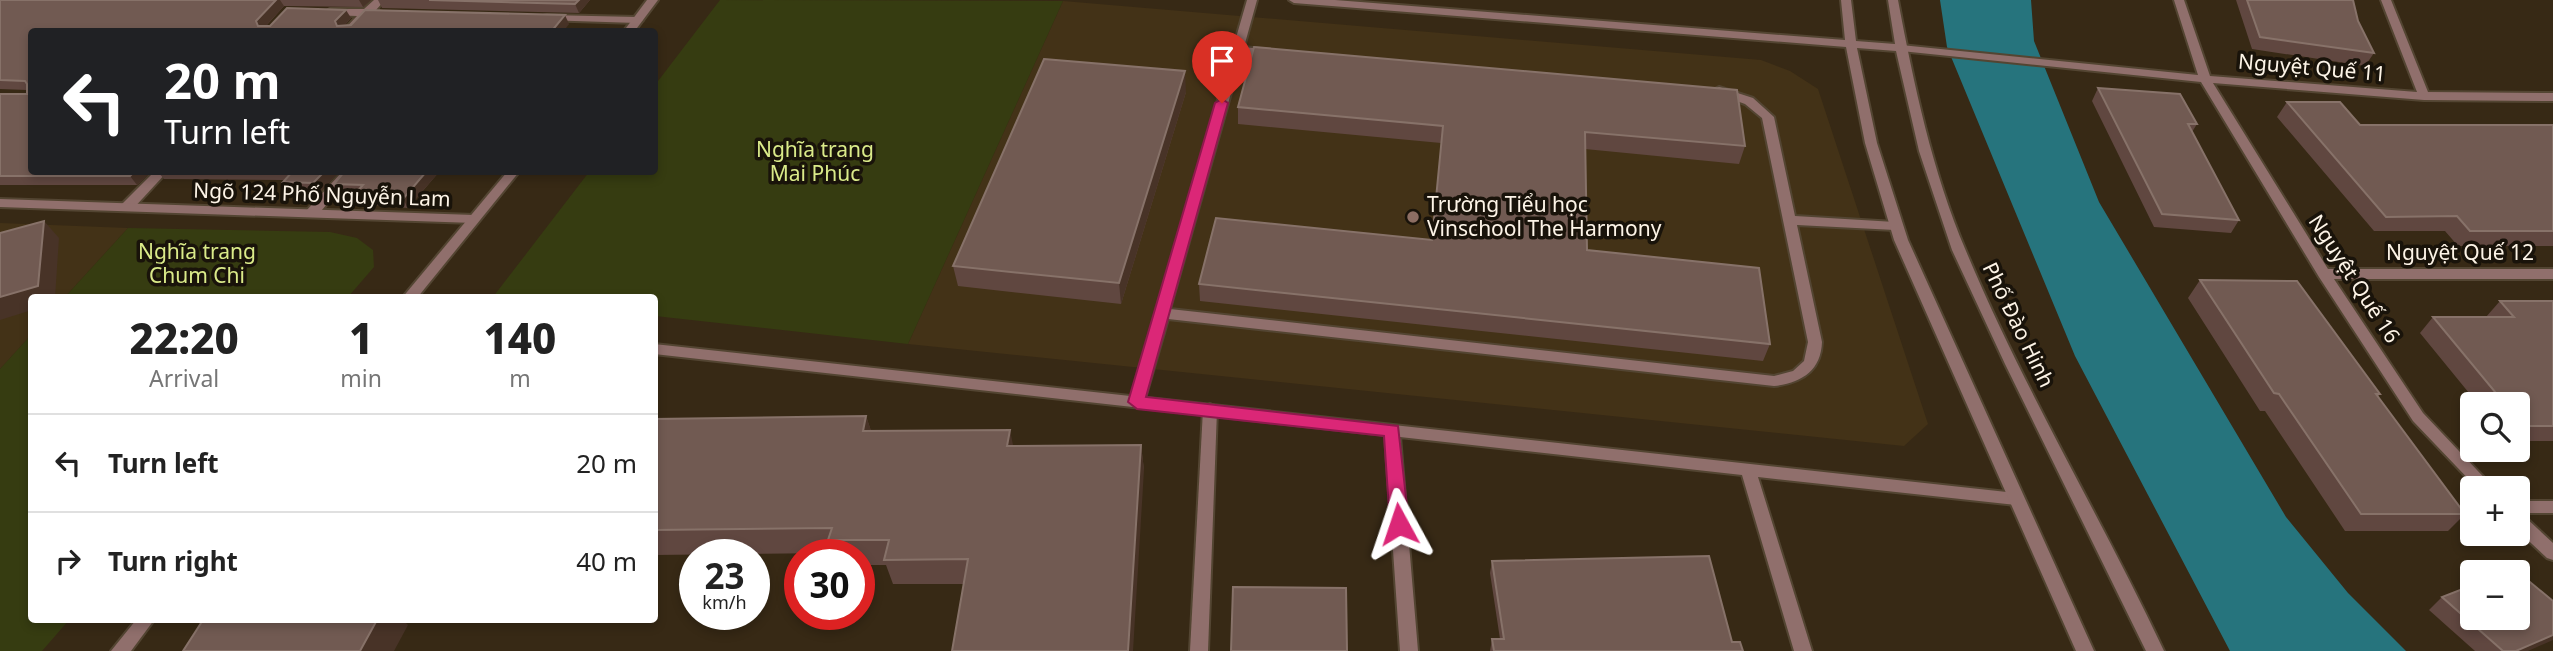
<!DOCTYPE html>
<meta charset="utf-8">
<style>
:root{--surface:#fff;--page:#f6f6f6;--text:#222;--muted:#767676;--line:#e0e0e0}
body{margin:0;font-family:"Noto Sans",sans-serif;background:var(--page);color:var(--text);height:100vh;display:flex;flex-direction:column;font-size:26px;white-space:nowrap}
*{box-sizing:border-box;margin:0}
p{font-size:23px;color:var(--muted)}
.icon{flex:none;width:38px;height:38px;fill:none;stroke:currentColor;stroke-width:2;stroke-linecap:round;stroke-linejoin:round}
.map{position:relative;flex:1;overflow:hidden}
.sheet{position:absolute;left:28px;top:294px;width:630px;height:329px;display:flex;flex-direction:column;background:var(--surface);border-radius:7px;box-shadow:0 4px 10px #0003}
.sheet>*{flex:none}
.banner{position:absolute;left:28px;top:28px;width:630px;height:147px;border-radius:7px;box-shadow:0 4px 10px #0003;background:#202124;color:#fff;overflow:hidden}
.tools{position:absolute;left:2460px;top:392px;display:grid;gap:14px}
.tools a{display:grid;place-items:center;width:70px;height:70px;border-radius:7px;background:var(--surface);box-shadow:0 4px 10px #0003;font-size:35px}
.speed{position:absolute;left:679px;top:539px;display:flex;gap:14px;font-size:35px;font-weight:700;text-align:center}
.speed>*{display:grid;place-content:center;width:91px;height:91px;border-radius:50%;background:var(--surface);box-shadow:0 4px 10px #0003;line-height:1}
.speed small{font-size:18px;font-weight:400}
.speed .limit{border:10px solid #d22;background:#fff;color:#111}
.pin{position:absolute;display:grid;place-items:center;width:60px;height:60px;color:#fff;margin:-72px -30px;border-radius:50% 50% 50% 0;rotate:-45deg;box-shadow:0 0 7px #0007}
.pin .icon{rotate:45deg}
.me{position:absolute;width:77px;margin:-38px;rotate:355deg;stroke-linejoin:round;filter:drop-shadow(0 0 5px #0008)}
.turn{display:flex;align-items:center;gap:24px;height:147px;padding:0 21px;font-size:32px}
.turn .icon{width:91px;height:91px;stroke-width:2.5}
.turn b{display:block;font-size:49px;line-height:60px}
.eta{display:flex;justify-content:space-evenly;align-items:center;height:119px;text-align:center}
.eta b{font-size:42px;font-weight:800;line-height:49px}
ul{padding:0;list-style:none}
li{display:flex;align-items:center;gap:21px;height:98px;padding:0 21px;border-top:2px solid var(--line)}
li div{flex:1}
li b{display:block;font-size:26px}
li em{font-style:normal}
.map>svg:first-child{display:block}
.built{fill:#433217}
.green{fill:#363c11}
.water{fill:#26747d}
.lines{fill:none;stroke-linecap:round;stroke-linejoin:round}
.service-casing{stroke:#534532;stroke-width:4}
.minor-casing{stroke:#534532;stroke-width:4}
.tertiary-casing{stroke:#534532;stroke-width:4}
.service{fill:#906f6c;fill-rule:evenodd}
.minor{fill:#906f6c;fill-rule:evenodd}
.tertiary{fill:#906f6c;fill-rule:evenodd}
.wall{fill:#604740}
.shaded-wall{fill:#483327}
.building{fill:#715a52;stroke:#877269;stroke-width:2}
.route{fill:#db2777;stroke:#8e194d;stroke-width:2}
.education-dot{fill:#8d6e63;stroke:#19130a;stroke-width:2.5}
.labels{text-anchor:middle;stroke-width:7;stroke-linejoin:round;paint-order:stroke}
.street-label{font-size:21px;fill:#fdf4e7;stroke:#19130a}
.park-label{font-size:21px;fill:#daea89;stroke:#19130a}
.poi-label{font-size:21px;fill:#fdf4e7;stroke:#19130a;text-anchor:start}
</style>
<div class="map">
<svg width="2553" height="651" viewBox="0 0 2553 651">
<rect width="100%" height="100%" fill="#372915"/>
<!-- built -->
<g class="built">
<polygon points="1063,1 1761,60 1790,71 1818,89 1928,424 1904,446 908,344"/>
<polygon points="0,223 128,228 65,297 32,298 31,335 0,369"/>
</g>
<!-- green -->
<g class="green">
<polygon points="720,0 1063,1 908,344 655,316 654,298 493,297 589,172 654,172 655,85"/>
<polygon points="128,228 330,232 357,238 373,250 374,267 348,297 65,297"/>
<polygon points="31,335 32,620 69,620 42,651 0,651 0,369"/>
</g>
<!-- water -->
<polygon class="water" points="1940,0 2031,0 2034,41 2099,202 2286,517 2348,593 2406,651 2230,651 2075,356 1947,47"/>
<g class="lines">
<!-- service casing -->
<g class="service-casing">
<g id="service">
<polygon points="374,0 385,0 376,10 385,13 380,16 370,16 354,32 342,32 357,16 330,15 325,12 330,9 364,9"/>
<path d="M1247,0h10l-13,47 26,3 6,3 -6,3 -28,-2 -72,255 604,67 19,-5 11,-10 4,-19 -46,-224 -17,-14 -30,-11v-4l4,-2 34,11 21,19 21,99 100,6 7,4 -7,4 -98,-5 25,117c-1,29 -21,41 -48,44l-606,-67 -24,83 -2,4h-10l-2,-4z"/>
<polygon points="547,15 637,17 643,20 637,23 543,20 543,16"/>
<polygon points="154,172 167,172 131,211 121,211 120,208 121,205"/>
<polygon points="342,172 354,172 316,217 306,217 305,214 306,211"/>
<polygon points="1210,404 1215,406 1217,410 1208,651 1190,651 1203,410 1205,406"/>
</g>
</g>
<!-- minor casing -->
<g class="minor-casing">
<g id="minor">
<polygon points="2174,0 2184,0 2210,76 2417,92 2381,0 2391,0 2428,92 2553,93 2553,101 2424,100 2213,83 2328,269 2553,269 2553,279 2334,279 2423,413 2494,488 2477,488 2413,421 2319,277 2201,82 1901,51 1895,48 1901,45 2198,75"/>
<polygon points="0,199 474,215 480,219 474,223 0,207"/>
<polygon points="654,344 2016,493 2022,495 2024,499 2022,503 2016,505 1758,477 1812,651 1794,651 1742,475 1400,437 1418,651 1400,651 1385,435 654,354"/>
<rect x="2518" y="501" width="35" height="12"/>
<polygon points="2518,515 2524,516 2553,543 2553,560 2547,558 2518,531"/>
</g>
</g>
<!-- tertiary casing -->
<g class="tertiary-casing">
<g id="tertiary">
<polygon points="647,0 658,0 634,32 623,32"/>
<path d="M1289,0h46l510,40 -4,-40h10l5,41 39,3 -7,-44h10c16,85 34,171 68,251 57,137 135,266 198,400h-18l-141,-287 -53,-114 -33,-99 -23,-100 -39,-3 20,95 31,97 186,411h-18l-182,-411 -29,-97 -19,-96 -552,-44z"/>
<polygon points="507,172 519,172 417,298 402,298"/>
<polygon points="136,620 154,620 131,651 111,651"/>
</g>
</g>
<!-- service -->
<use href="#service" class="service"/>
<!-- minor -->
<use href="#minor" class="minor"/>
<!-- tertiary -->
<use href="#tertiary" class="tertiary"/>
</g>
<!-- wall -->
<g class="wall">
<polygon points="0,0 371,0 363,7 284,6 266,26 351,18 345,25 569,24 32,172 151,172 137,185 0,185 0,94 27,94 27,90 0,89"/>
<polygon points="378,0 590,0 579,13 382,8"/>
<polygon points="2236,0 2353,0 2358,21 2374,53 2365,66 2252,49"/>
<polygon points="1254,47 1745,146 1739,164 1585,149 1587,250 1770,344 1763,361 1200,301 1199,284 1432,240 1441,143 1238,124 1238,107"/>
<polygon points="2098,88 2197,124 2192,132 2239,220 2231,233 2154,227 2092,101"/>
<polygon points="1186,92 1121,304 958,286 953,266"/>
<polygon points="2287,102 2360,125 2553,125 2553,246 2458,246 2445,231 2374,231 2277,117"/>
<polygon points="158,172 339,172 319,193 289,192 283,182 284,180 164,179"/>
<polygon points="439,172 408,208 360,204 354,195 355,194 339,193 334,184"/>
<polygon points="2200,280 2380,394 2378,397 2465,514 2448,531 2345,531 2265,411 2260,411 2188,298"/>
<polygon points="2500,301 2553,301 2553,441 2518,441 2518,404 2478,404 2420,333 2433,317 2486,317"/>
<polygon points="866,416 871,431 1013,446 1141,445 1144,470 963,584 893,584 886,565 859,565 859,555 834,555 833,553 654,555 654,419"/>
<polygon points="1492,561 1732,642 1743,651 1490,651 1492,639 1500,639 1490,573"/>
<polygon points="2442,597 2528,651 2475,651 2429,610"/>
</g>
<!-- shaded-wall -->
<g class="shaded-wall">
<polygon points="276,0 280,0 284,6 262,30 263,32 256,21"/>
<polygon points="359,0 371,0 363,7"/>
<polygon points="579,0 590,0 579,13 575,4"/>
<polygon points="346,10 351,18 340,30 335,21"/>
<polygon points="565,15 569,24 563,32 551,32"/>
<polygon points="1185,71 1186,92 1121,304 1119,283"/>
<polygon points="134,172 151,172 137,185 130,176"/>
<polygon points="324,172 339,172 319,193 313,183"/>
<polygon points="426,172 439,172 408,208 403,199"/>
<polygon points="44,221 59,238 55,298 32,298 32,310 0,320 0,297"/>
<polygon points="866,416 875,442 863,431"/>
<polygon points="1010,430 1015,455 1007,446"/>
<polygon points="1141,445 1144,470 1133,651 1128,651"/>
<polygon points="377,620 403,620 408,625 394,651 360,651"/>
<polygon points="2553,635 2553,640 2528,651 2516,651"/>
</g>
<!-- building -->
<g class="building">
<polygon points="0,0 276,0 256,21 258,26 270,26 287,8 346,10 335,21 337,26 351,25 365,10 565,15 551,32 32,32 32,172 134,172 130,176 0,176 0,94 27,94 27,84 25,81 0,80"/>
<polygon points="429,0 579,0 575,4"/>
<polygon points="2247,0 2353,0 2358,21 2374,53 2260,37"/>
<polygon points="1254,47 1737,90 1745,146 1585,132 1587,250 1759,268 1770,344 1199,284 1216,218 1432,240 1443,126 1238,107"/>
<polygon points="1044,59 1185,71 1119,283 953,266"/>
<polygon points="2098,88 2180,94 2197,124 2188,124 2239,220 2162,214"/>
<polygon points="2287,102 2340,102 2360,125 2553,125 2553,231 2470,231 2457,216 2386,217"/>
<polygon points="292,172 324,172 313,183 283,182"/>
<polygon points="344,172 426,172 403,199 354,195 363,185 334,184"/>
<polygon points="44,221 38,286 0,297 0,233"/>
<polygon points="2200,280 2297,281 2380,394 2376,394 2465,514 2361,514 2279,394 2274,393"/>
<polygon points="2500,301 2553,301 2553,426 2523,426 2518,421 2518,404 2505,404 2433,317 2514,317"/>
<polygon points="866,416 863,431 1010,430 1007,446 1141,445 1128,651 952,651 968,559 884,560 889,540 828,540 832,528 654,530 654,419"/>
<polygon points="1709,556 1732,642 1740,642 1743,651 1494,651 1492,639 1504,639 1492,561"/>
<polygon points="2513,568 2553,601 2553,635 2516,651 2503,651 2442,597 2473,585 2473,618 2518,618 2518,572 2503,572"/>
<polygon points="1233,587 1346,588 1347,651 1231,651"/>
<polygon points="203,620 377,620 360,651 183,651"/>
</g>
<!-- route -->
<polygon class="route" points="1222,99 1228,103 1146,397 1398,426 1409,524 1406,529 1399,531 1393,529 1390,524 1384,436 1137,409 1128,402 1215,103"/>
<!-- markers -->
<circle class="education-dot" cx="1413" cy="217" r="7"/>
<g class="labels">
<!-- street labels -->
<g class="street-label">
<text transform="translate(2312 68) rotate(5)" y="7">Nguyệt Quế 11</text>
<text transform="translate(322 195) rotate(2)" y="7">Ngõ 124 Phố Nguyễn Lam</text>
<text x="2460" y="260">Nguyệt Quế 12</text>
<text transform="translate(2354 279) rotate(57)" y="7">Nguyệt Quế 16</text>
<text transform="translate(2018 325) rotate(64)" y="7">Phố Đào Hinh</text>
</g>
<!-- park labels -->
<g class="park-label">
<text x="815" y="157">Nghĩa trang<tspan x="815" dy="24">Mai Phúc</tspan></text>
<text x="197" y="259">Nghĩa trang<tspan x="197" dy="24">Chum Chi</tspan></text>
</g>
<!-- poi labels -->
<g class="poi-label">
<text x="1427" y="212">Trường Tiểu học<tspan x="1427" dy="24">Vinschool The Harmony</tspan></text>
</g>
</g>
</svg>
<div class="tools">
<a><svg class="icon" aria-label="search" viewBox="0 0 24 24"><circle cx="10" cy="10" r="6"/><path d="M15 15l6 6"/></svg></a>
<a>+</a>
<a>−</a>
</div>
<div class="speed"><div>23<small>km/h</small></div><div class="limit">30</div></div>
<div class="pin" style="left:1222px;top:103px;background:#d93025"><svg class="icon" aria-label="arrive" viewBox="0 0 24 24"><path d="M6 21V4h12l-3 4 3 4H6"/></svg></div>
<svg class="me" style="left:1399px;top:524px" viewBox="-20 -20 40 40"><path d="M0-17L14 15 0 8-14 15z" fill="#db2777" stroke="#fff" stroke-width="4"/></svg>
<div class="banner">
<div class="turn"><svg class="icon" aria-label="left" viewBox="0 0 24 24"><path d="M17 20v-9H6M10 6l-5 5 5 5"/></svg><div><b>20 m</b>Turn left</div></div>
</div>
<section class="sheet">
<div class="eta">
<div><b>22:20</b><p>Arrival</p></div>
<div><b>1</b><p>min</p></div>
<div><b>140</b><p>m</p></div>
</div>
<ul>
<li><svg class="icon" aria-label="left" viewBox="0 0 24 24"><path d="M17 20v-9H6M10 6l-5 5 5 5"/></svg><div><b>Turn left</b></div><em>20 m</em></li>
<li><svg class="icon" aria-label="right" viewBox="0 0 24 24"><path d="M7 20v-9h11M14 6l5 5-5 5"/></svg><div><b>Turn right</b></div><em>40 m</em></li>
</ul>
</section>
</div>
